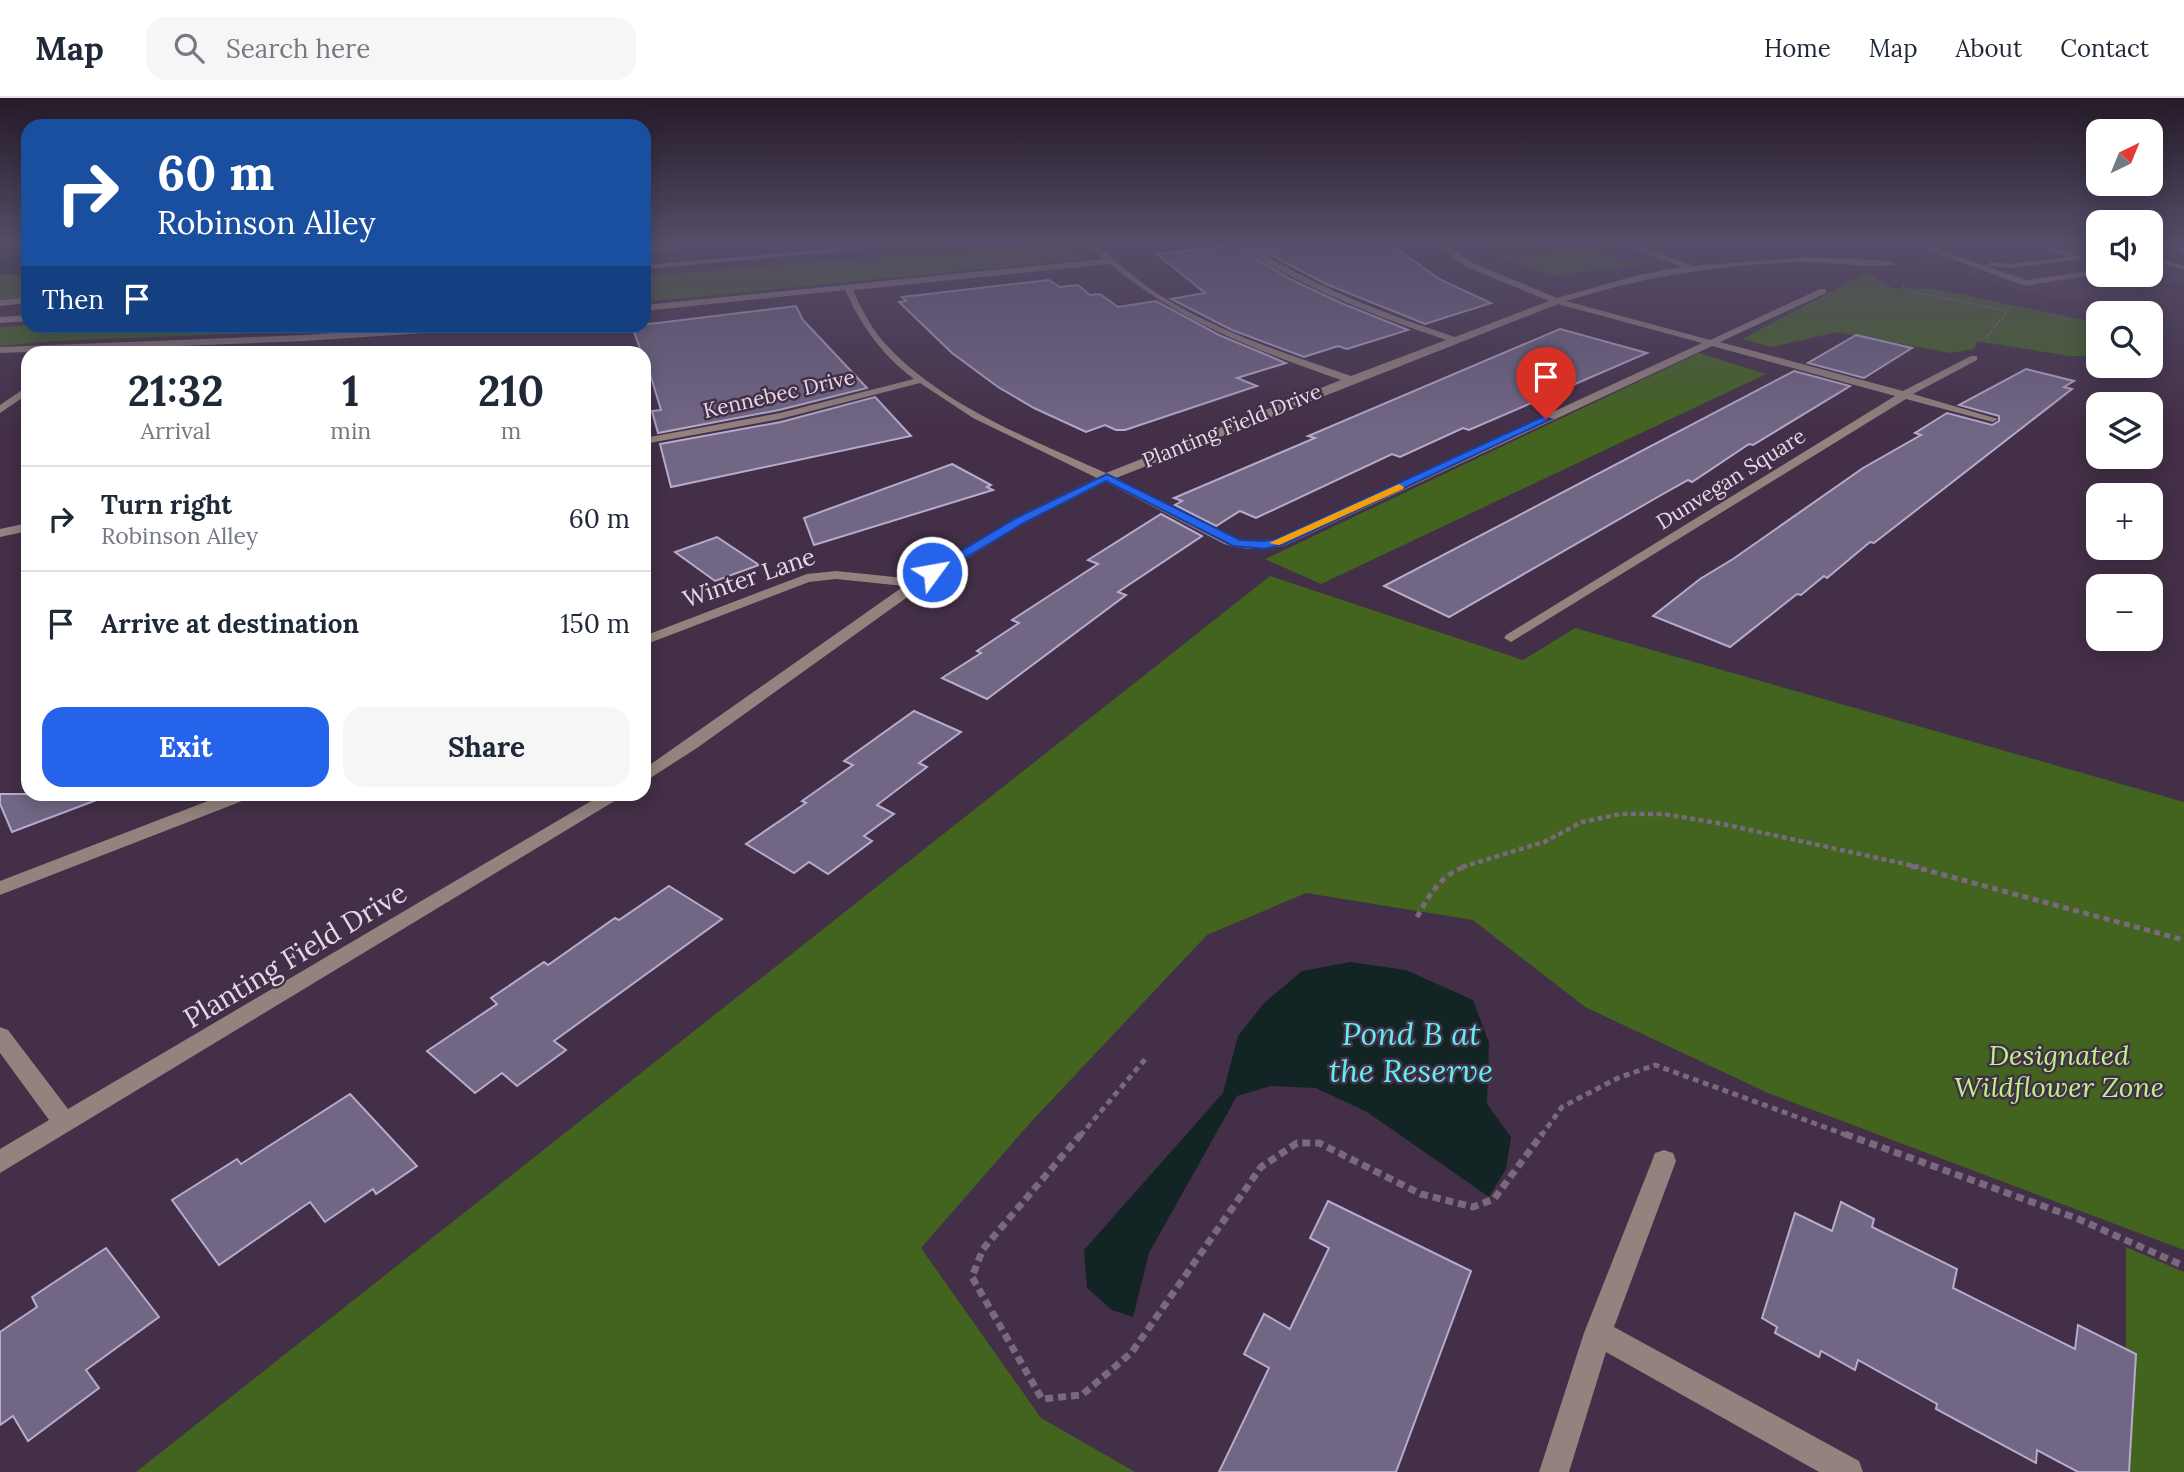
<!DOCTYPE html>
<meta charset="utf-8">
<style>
:root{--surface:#fff;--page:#f6f6f7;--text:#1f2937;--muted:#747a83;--line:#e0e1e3;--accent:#2563eb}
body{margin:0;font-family:Lora,serif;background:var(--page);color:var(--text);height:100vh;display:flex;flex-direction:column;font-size:26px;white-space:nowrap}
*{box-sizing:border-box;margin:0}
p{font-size:23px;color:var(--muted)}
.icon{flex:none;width:38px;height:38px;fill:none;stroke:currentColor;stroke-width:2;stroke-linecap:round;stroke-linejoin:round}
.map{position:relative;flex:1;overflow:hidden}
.sheet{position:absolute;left:21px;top:248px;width:630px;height:455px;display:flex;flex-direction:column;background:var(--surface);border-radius:21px;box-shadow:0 4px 18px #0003}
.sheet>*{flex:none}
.top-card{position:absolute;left:21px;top:21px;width:630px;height:214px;border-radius:21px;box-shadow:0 4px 18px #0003;background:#1a4fa0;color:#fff;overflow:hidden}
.needle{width:46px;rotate:43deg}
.fabs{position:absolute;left:2086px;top:21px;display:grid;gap:14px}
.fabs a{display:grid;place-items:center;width:77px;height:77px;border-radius:14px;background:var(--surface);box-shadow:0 4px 18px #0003;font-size:35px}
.pin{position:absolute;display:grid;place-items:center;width:60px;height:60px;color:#fff;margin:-72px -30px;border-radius:50% 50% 50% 0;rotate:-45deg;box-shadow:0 0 7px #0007}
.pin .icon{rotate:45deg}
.me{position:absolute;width:77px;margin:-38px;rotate:58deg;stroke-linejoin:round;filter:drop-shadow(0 0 5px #0008)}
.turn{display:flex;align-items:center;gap:24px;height:147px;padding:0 21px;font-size:32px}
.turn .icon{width:91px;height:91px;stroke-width:2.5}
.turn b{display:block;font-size:49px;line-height:60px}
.then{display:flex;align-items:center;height:66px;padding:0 21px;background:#0003;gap:14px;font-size:26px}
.eta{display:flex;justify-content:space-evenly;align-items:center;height:119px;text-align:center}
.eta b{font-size:42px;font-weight:700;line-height:49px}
.action{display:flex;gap:14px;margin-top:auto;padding:14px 21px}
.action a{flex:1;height:80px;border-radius:21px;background:var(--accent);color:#fff;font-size:28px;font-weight:700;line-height:80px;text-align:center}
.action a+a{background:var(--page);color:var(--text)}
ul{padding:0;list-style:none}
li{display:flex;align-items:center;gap:21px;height:105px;padding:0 21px;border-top:2px solid var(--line)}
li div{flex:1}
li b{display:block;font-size:26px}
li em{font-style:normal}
header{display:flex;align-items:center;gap:42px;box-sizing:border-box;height:98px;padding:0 35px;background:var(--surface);border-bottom:2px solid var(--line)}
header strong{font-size:33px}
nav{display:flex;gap:38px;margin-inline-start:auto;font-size:24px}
.search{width:490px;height:63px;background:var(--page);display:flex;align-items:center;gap:18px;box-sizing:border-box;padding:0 24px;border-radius:21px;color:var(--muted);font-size:26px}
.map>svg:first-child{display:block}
.built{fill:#4d3452}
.education{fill:#493a47}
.green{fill:#43641e}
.water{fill:#122424}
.building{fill:#716684;stroke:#b7abcd;stroke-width:2}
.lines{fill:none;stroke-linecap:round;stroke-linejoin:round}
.path-far3{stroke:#7a697e;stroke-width:2;stroke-dasharray:2.5 2;stroke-linecap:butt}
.path-far2{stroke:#7a697e;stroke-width:4.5;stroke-dasharray:5 3.5;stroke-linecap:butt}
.path-far1{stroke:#7a697e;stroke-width:5;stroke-dasharray:6 4.5;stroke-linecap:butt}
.path{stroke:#7a697e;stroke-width:7;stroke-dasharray:8 5;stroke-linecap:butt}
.minor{fill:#93827e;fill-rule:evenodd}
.route{fill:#2563eb;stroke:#184099;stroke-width:2}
.slow{fill:#f59e0b}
.labels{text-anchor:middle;stroke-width:5;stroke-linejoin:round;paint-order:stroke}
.far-street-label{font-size:21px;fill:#e5d9e8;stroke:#432f47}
.street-label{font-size:24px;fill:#e5d9e8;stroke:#432f47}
.near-street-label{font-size:28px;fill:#e5d9e8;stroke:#432f47}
.near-park-label{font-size:28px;font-style:italic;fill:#bbf385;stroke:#432f47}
.near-water-label{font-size:32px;font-style:italic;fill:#5fedee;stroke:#432f47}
</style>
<header>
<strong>Map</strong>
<div class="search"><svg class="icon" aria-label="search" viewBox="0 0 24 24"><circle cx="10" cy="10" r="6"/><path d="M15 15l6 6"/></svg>Search here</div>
<nav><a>Home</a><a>Map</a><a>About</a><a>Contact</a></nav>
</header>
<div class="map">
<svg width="2184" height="1374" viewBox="0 0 2184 1374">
<rect width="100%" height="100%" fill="#432f47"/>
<!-- built -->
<g class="built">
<polygon points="1873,143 2064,143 2098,152 2098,177 2151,177 2151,167 2184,176 2184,184 2065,204 2035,195 2005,190"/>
<polygon points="2151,143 2184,143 2184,165 2151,156"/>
</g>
<!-- education -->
<polygon class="education" points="1475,143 1738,143 1760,151 1551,178 1491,156"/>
<!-- green -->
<g class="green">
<polygon points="0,143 28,143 28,199 0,201"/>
<polygon points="1067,143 1086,161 644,204 644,178"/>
<polygon points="1589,148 1638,167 1551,178 1491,156"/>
<polygon points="1866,175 1893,190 1935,191 2098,225 2098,258 2069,258 1977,243 1974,251 1950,255 1837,234 1771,249 1742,241"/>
<polygon points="28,227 28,228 427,228 54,243 0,248 0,229"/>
<polygon points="1699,255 1766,276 1321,486 1265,461"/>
<polygon points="1270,478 1523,562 1575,530 2184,704 2184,1152 1768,995 1585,909 1473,822 1306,795 1207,837 1030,1025 921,1150 1041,1320 1135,1374 136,1374"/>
<polygon points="2126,1149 2184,1174 2184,1374 2126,1374"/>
</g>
<!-- water -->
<g class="water">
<polygon points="0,143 28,143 28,177 0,176"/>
<polygon points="1350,864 1406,872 1473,902 1489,945 1487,1006 1511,1039 1506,1071 1489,1099 1367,1014 1316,990 1271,988 1237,998 1149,1155 1133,1219 1112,1212 1087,1190 1084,1152 1223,995 1238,938 1264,905 1302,873"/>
</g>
<!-- building -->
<g class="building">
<polygon points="1276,143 1386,143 1439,181 1491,205 1425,226 1326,186 1248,145"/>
<polygon points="1244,146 1244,154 1292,182 1341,205 1408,232 1347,251 1338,248 1304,259 1232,232 1171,201 1205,195 1157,156"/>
<polygon points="1049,182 1060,189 1078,187 1090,197 1100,196 1118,209 1156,203 1219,237 1286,265 1237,280 1257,288 1125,332 1116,332 1105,327 1086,334 1034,310 998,289 952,255 899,204 906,203 902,199"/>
<polygon points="796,208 803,222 867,290 779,312 658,335 652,313 661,312 644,256 642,256 632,228"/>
<polygon points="1560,231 1647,255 1469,332 1463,330 1400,359 1392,356 1256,420 1240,413 1216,428 1175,407 1182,403 1174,400 1315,340 1308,338"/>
<polygon points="1856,237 1912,250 1864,280 1808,265"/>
<polygon points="2026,271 2074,283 2064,289 2072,291 1874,445 1870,444 1827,480 1824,478 1801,497 1797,496 1730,549 1653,518 1700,481 1733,461 1863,370 1921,337 1915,335 1947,315 1992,327 1999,323 1999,318 1959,307"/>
<polygon points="1794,273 1850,288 1753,347 1749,346 1692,384 1688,382 1656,400 1449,519 1384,488"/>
<polygon points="875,299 911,338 671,389 660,346 781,324"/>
<polygon points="952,366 991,387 987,389 993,392 814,447 804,420"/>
<polygon points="1161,416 1202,438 1118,494 1126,497 987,601 942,580 981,555 977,553 1019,525 1012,522 1098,466 1088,462"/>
<polygon points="717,439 759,467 715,483 675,454"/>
<polygon points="914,613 961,634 919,665 927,669 877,707 894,716 864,738 872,743 828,776 809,764 794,775 746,746 806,705 802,703 853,667 844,663"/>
<polygon points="0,696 102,696 102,700 12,734 0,706"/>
<polygon points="669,788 722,821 554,943 566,952 517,988 502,975 475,995 427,953 497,906 491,900 544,864 548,867 615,820 619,822"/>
<polygon points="350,996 417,1068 376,1096 373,1091 325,1124 310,1104 219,1167 172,1102 237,1061 241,1066"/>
<polygon points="1328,1103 1471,1173 1396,1374 1219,1374 1269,1270 1244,1256 1264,1216 1290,1231 1329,1150 1310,1140"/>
<polygon points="1841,1104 1874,1121 1872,1129 1957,1171 1953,1190 2075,1251 2078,1227 2136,1256 2129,1374 2078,1374 2037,1352 2036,1365 1936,1311 1937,1306 1858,1262 1855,1272 1821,1253 1819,1259 1775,1235 1777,1229 1762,1220 1795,1115 1832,1133"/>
<polygon points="106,1150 159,1219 86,1272 99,1290 28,1343 13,1318 0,1327 0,1234 37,1209 32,1199"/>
</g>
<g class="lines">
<!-- path-far3 -->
<polyline class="path-far3" points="1902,187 1914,194 2008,213 1987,238 1988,241"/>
<!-- path-far2 -->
<polyline class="path-far2" points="1462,769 1544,744 1582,724 1621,716 1663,716 1718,725 1919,769"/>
<!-- path-far1 -->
<g class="path-far1">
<polyline points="1911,768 2184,842"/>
<path d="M1417,819c13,-23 24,-43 50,-51"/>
<polyline points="1080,1038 1147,959"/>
<polyline points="1541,1038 1562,1009 1618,980 1655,967 1849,1038"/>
</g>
<!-- path -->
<g class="path">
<polyline points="1081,1036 983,1151 972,1179 1042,1301 1082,1297 1132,1254 1261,1069 1297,1045 1319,1045 1421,1096 1473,1109 1494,1101 1542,1036"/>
<polyline points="1845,1036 2076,1120 2184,1168"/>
</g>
<!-- minor -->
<g class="minor">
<polygon points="733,143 765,143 644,154 644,150"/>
<polygon points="926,143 956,143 644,171 644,167"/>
<path d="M1083,143h9c23,19 45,40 71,56 58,36 124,57 188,79l95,-36c-71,-24 -138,-50 -201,-90v-4h6c64,41 132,67 204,91l94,-36 -82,-34 -36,-26h9l33,22 84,35 81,-23 45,-8 -70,-26h11l69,25 115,-9 84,4 3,4c-30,3 -61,-3 -91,-3 -82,2 -160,14 -238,39l144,39 110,-51h6v4l-106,49 183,49 68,-35h6v4l-64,34 85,25 -5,3 -87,-23 -395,243 -7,-4 2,-3 389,-239 -183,-50 -426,199c-22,5 -41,6 -62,-1l-118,-62 -83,42 -96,59 -230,165 -53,34v-13l260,-183 -68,-7 -27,3 -165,63v-9l163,-62 29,-3 78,8 101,-61 82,-40 -124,-60 -53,-35 -140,36 -136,25v-6l136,-25 134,-34c-33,-25 -52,-52 -69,-89l-201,21v-6l460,-46zM1110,166c68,57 148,87 231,116l-235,93c-74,-33 -170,-70 -224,-133 -13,-15 -21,-33 -29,-50zM1558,206l144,39 -424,196 -29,2 -16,-3 -117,-60z"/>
<polygon points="1971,143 1991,143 1939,152 2026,182 2098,172 2098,176 2025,188 1925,151"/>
<polygon points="2019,143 2031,143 2085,160 2011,170 1987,168 1990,164 2011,166 2069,159"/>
<polygon points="2083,143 2098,144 2098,148 2084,145"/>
<polygon points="2165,143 2184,143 2172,147 2184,150 2184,154 2156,146"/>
<polygon points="2151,159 2184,168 2184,172 2151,163"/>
<polygon points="28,199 28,205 0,208 0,202"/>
<polygon points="28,217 28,223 0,225 0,219"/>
<polygon points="450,228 488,228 483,231 305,243 0,255 0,249 305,237"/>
<polygon points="28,288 28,296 0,315 0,307"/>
<polygon points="28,425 28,433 0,439 0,431"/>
<polygon points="226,696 253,696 250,700 0,797 0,783"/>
<polygon points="603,696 626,696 0,1075 0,1051 49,1022 0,955 0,929 8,932 68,1011"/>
<polygon points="1664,1052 1673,1055 1676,1063 1614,1229 1859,1363 1863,1374 1819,1374 1606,1254 1569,1374 1539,1374 1584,1235 1652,1063 1655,1055"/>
</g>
</g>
<!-- sky -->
<linearGradient id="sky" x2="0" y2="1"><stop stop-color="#251a27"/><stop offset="0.43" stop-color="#554d69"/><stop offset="1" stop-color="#554d69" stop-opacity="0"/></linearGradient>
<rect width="2184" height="335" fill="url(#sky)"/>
<!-- route -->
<polygon class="route" points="1542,319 1551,321 1285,446 1264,451 1233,448 1106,383 1024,425 937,477 928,477 926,474 1016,420 1107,376 1240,442 1264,443 1277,441"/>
<!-- slow -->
<polygon class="slow" points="1399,386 1404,389 1403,391 1279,447 1269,445"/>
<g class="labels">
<!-- far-street labels -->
<g class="far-street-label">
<text transform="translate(779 296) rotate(-13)" y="7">Kennebec Drive</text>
<text transform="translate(1232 328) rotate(-22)" y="7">Planting Field Drive</text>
<text transform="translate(1731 381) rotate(-32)" y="7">Dunvegan Square</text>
</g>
<!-- street labels -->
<g class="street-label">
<text transform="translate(749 480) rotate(-19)" y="8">Winter Lane</text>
</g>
<!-- near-street labels -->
<g class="near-street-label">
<text transform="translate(295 857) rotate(-31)" y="10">Planting Field Drive</text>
</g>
<!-- near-park labels -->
<g class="near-park-label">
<text x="2059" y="967">Designated<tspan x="2059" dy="32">Wildflower Zone</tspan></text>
</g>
<!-- near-water labels -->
<g class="near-water-label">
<text x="1411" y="947">Pond B at<tspan x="1411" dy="37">the Reserve</tspan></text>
</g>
</g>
</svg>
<div class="fabs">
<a><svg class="needle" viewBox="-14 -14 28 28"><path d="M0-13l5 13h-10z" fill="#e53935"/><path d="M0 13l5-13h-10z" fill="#747a83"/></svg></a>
<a><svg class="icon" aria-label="sound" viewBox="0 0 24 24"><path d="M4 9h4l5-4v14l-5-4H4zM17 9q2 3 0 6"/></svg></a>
<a><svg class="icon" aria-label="search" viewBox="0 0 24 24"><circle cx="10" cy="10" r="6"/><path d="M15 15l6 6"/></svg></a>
<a><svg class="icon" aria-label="layers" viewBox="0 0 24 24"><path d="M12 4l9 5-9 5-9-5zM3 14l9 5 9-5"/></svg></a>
<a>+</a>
<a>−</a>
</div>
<div class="pin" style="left:1546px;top:321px;background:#d93025"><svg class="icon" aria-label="arrive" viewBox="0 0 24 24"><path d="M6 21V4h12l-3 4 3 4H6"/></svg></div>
<svg class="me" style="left:932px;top:474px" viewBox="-20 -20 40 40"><circle r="17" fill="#2563eb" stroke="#fff" stroke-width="3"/><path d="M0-11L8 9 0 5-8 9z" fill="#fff"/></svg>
<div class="top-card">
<div class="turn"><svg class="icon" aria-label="right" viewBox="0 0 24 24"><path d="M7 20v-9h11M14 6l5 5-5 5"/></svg><div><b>60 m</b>Robinson Alley</div></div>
<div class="then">Then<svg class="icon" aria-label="arrive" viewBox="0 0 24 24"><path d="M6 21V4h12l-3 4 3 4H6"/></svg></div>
</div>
<section class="sheet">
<div class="eta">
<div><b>21:32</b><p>Arrival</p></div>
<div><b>1</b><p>min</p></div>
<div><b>210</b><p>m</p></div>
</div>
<ul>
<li><svg class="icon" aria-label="right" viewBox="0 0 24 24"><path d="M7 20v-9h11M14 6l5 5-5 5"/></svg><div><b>Turn right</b><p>Robinson Alley</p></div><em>60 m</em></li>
<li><svg class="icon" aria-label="arrive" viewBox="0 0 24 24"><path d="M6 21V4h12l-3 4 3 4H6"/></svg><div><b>Arrive at destination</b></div><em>150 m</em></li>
</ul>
<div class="action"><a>Exit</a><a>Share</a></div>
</section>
</div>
